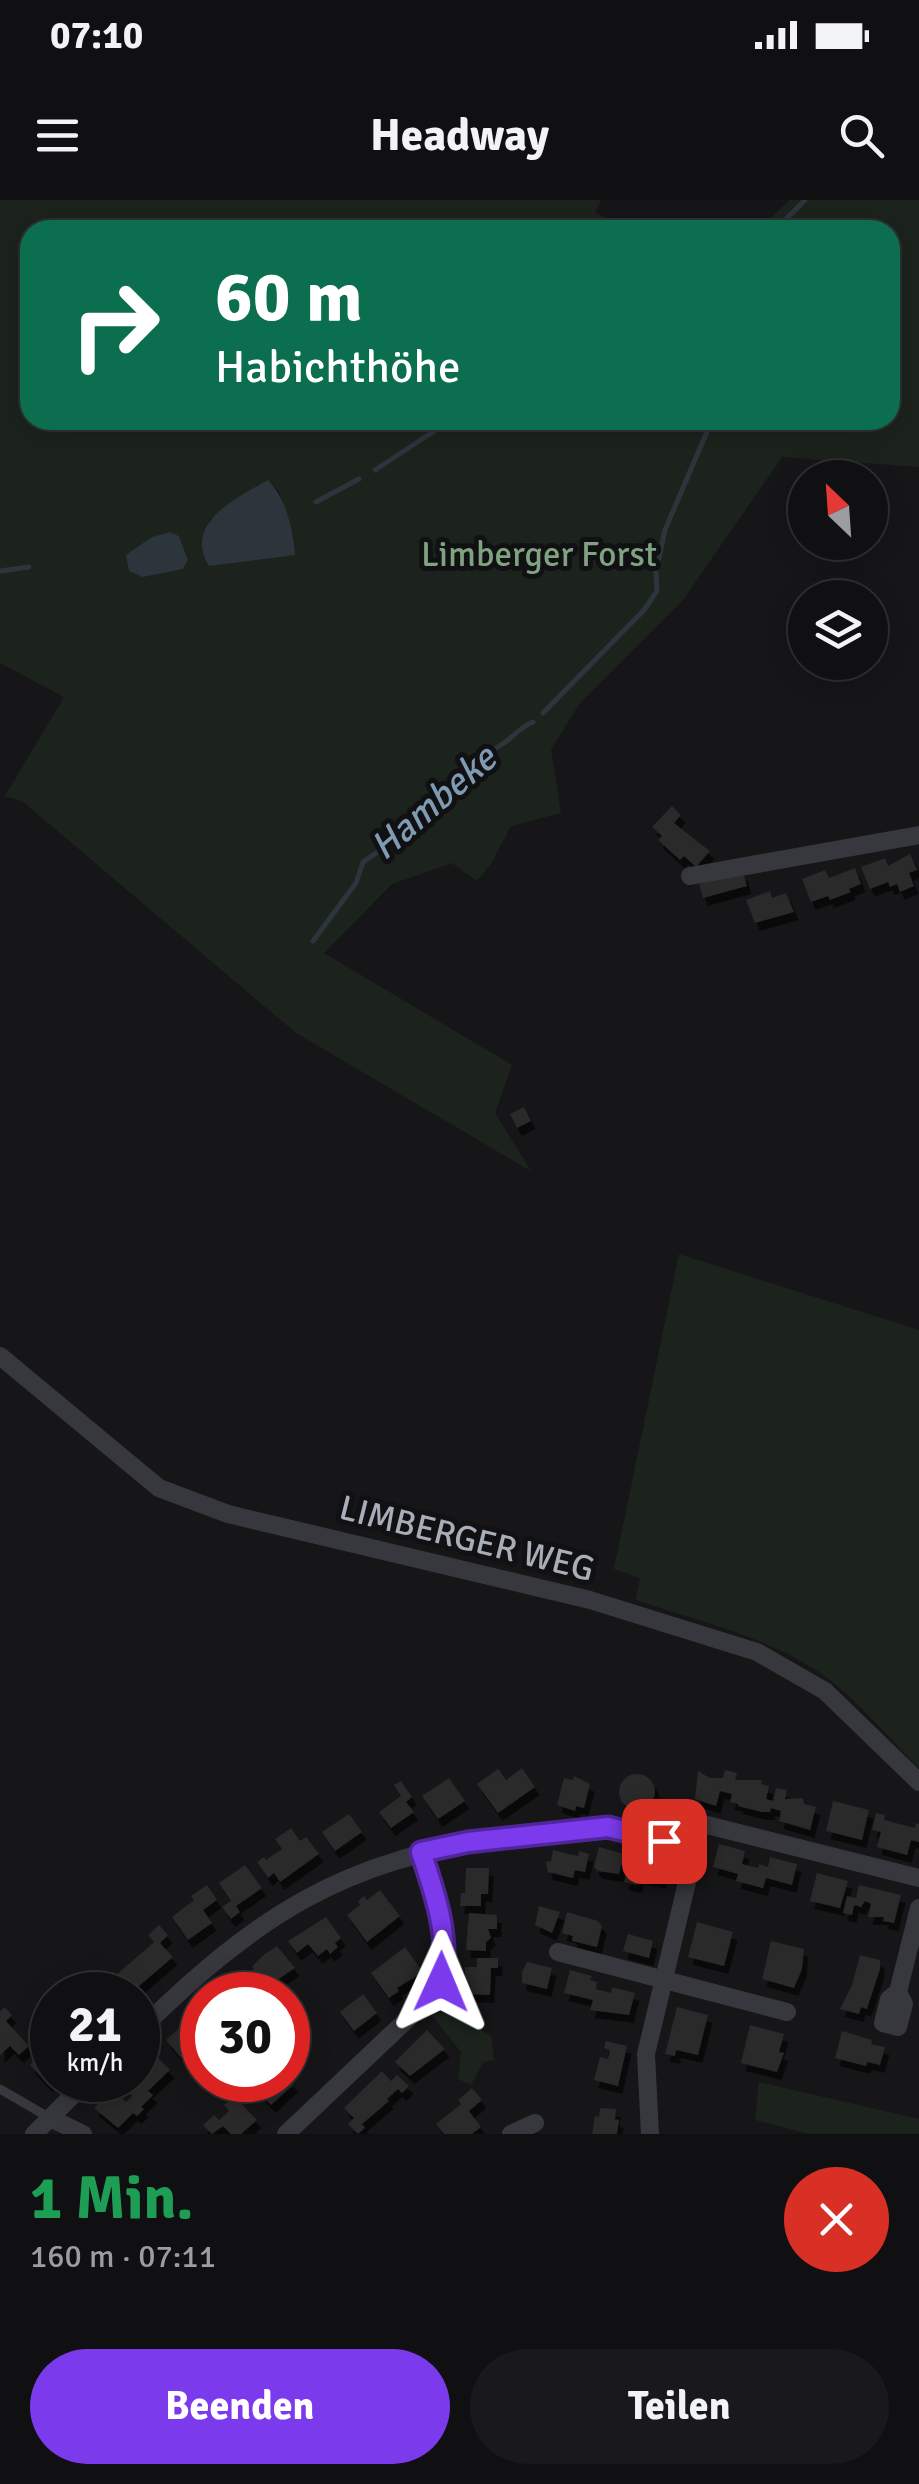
<!DOCTYPE html>
<html lang="de">
<meta charset="utf-8">
<style>
:root{--surface:#101012;--page:#19191b;--text:#f1f3f6;--muted:#9c9d9f;--line:#303032;--accent:#7c3aed}
body{margin:0;font-family:Signika,sans-serif;background:var(--page);color:var(--text);height:100vh;display:flex;flex-direction:column;font-size:38px;white-space:nowrap}
*{box-sizing:border-box;margin:0}
p{font-size:32px;color:var(--muted)}
.icon{flex:none;width:55px;height:55px;fill:none;stroke:currentColor;stroke-width:2;stroke-linecap:round;stroke-linejoin:round}
.map{position:relative;height:1934px;overflow:hidden}
.side{display:flex;flex-direction:column;background:var(--surface);flex:1}
.side>*{flex:none}
.top-card{position:absolute;left:20px;top:20px;width:880px;height:210px;border-radius:30px;box-shadow:0 5px 25px #0003,0 0 0 2px var(--line);background:#0b6e4f;color:#fff;overflow:hidden}
.needle{width:65px;rotate:335deg}
.buttons{position:absolute;left:788px;top:260px;display:grid;gap:20px}
.buttons a{display:grid;place-items:center;width:100px;height:100px;border-radius:50%;background:var(--surface);box-shadow:0 5px 25px #0003,0 0 0 2px var(--line);font-size:50px}
.speed{position:absolute;left:30px;top:1772px;display:flex;gap:20px;font-size:50px;font-weight:700;text-align:center}
.speed>*{display:grid;place-content:center;width:130px;height:130px;border-radius:50%;background:var(--surface);box-shadow:0 5px 25px #0003,0 0 0 2px var(--line);line-height:1}
.speed small{font-size:25px;font-weight:400}
.speed .limit{border:15px solid #d22;background:#fff;color:#111}
.pin{position:absolute;display:grid;place-items:center;width:85px;height:85px;color:#fff;margin:-42px;border-radius:20px;box-shadow:0 5px 15px #0006}
.me{position:absolute;width:110px;margin:-55px;rotate:1deg;stroke-linejoin:round;filter:drop-shadow(0 0 8px #0008)}
.turn{display:flex;align-items:center;gap:35px;height:210px;padding:0 30px;font-size:45px}
.turn .icon{width:130px;height:130px;stroke-width:2.5}
.turn b{display:block;font-size:70px;line-height:85px}
.round{display:grid;place-items:center;flex:none;width:105px;height:105px;border-radius:52px;background:var(--page)}
.overview{display:flex;align-items:center;justify-content:space-between;height:170px;padding:0 30px}
h1{font-size:60px;font-weight:700;line-height:75px;color:#1e9e55}
.primary-button{display:flex;gap:20px;margin-top:auto;padding:20px 30px}
.primary-button a{flex:1;height:115px;border-radius:60px;background:var(--accent);color:#fff;font-size:40px;font-weight:700;line-height:115px;text-align:center}
.primary-button a+a{background:var(--page);color:var(--text)}
.status{display:flex;justify-content:space-between;align-items:center;height:70px;padding:0 50px;background:var(--surface);direction:ltr}
.status svg{height:28px;fill:currentColor}
header{display:flex;justify-content:space-between;align-items:center;height:130px;padding:0 30px;background:var(--surface);font-size:45px;font-weight:700}
.map>svg:first-child{display:block}
.green{fill:#1c231d;fill-rule:evenodd}
.water{fill:#2c353c}
.lines{fill:none;stroke-linecap:round;stroke-linejoin:round}
.stream{stroke:#2c353c;stroke-width:5}
.building{fill:#29292c;filter:url(#shadow)}
.service{stroke:#37383d;stroke-width:9}
.minor{stroke:#37383d;stroke-width:18}
.route-casing{stroke:#51269a;stroke-width:25}
.route{stroke:#7c3aed;stroke-width:18}
.labels{text-anchor:middle;stroke-width:10;stroke-linejoin:round;paint-order:stroke}
.park-label{font-size:35px;fill:#7fa381;stroke:#111113}
.street-label{font-size:35px;fill:#a8adb8;stroke:#111113}
.water-label{font-size:38px;font-style:italic;fill:#7f9bb3;stroke:#111113}
</style>
<div class="status"><b>07:10</b><svg viewBox="0 0 49 12"><path d="M0 12V9h3v3zM5 12V6h3v6zM10 12V3h3v9zM15 12V0h3v12zM26 1h20v11H26zM47 4h2v5h-2z"/></svg></div>
<header><svg class="icon" aria-label="menu" viewBox="0 0 24 24"><path d="M4 6h16M4 12h16M4 18h16"/></svg>Headway<svg class="icon" aria-label="search" viewBox="0 0 24 24"><circle cx="10" cy="10" r="6"/><path d="M15 15l6 6"/></svg></header>
<div class="map">
<svg width="919" height="1934" viewBox="0 0 919 1934">
<defs>
<filter id="shadow"><feDropShadow dx="4.5" dy="8" stdDeviation="0" flood-color="#0009"/></filter>
</defs>
<rect width="100%" height="100%" fill="#161618"/>
<!-- green -->
<g class="green">
<path d="M0,0h601l-6,12 32,18h-597v190h860v-190h-133l33,-30h129v267l-137,-10 -99,143 -103,103 -29,46 10,64 -50,13 -20,38 -14,17 -25,-18 -60,21 -68,69 188,112 -17,48 36,58 -235,-138 -274,-232 -17,-5 59,-99 -64,-34zM268,280l11,11 4,17 -75,13zM170,332l9,4 9,24 -5,9 -40,8z"/>
<path d="M679,1054l240,76v438c-29,-29 -57,-63 -89,-88 -55,-42 -129,-58 -194,-80l4,-22 -26,-9z"/>
<polygon points="439,1804 491,1836 494,1860 483,1862 471,1885 458,1879 461,1852 430,1813"/>
<polygon points="759,1882 919,1919 919,1934 809,1934 755,1920"/>
</g>
<!-- water -->
<g class="water">
<path d="M268,280c18,18 25,50 27,75l-86,11c-26,-43 26,-67 59,-86z"/>
<polygon points="170,332 179,336 188,360 183,369 143,377 129,371 126,355 152,337"/>
</g>
<g class="lines">
<!-- stream -->
<g class="stream">
<polyline points="775,30 805,0"/>
<polyline points="375,270 451,220"/>
<polyline points="316,302 359,279"/>
<polyline points="0,371 29,367"/>
<polyline points="543,513 644,410 657,391 656,371 665,330 712,220"/>
<path d="M313,741l43,-58 7,-21 16,-11 14,-19 11,-4c9,-14 27,-17 37,-31 15,-21 37,-37 60,-52 11,-7 18,-17 32,-23"/>
</g>
</g>
<!-- building -->
<g class="building">
<polygon points="672,606 681,615 674,623 710,651 696,667 684,656 680,660 658,640 662,636 652,627"/>
<polygon points="910,654 917,670 909,673 914,686 900,692 897,684 890,687 888,682 870,689 861,667 885,658 888,666"/>
<polygon points="855,668 861,684 849,689 851,692 830,700 828,696 811,702 802,679 825,670 829,678"/>
<polygon points="743,672 747,686 703,698 699,684"/>
<polygon points="770,691 772,698 786,693 794,712 755,723 746,700"/>
<polygon points="524,907 531,921 517,928 510,914"/>
<polygon points="522,1568 535,1587 498,1613 477,1584 498,1569 506,1580"/>
<polygon points="725,1570 737,1573 735,1580 762,1580 761,1584 769,1586 766,1599 773,1601 776,1588 787,1590 785,1599 803,1598 804,1604 816,1607 810,1630 779,1621 781,1611 771,1608 770,1612 762,1612 738,1606 738,1604 730,1602 732,1594 720,1591 716,1606 695,1599 698,1571 710,1578 723,1578"/>
<circle cx="637" cy="1592" r="18"/>
<polygon points="574,1576 590,1584 584,1608 576,1606 575,1611 557,1605 564,1578 573,1580"/>
<polygon points="449,1578 465,1601 438,1619 422,1596"/>
<polygon points="401,1581 412,1597 406,1602 414,1612 391,1628 379,1612 401,1596 394,1585"/>
<polygon points="833,1601 869,1610 862,1640 826,1631"/>
<polygon points="876,1613 885,1615 884,1620 915,1628 916,1623 919,1624 919,1642 911,1640 907,1655 877,1647 881,1632 872,1630"/>
<polygon points="349,1614 362,1632 335,1651 322,1632"/>
<polygon points="291,1628 300,1641 306,1637 319,1654 280,1682 274,1673 268,1678 257,1662 264,1657 266,1660 282,1649 275,1639"/>
<polygon points="719,1644 745,1651 742,1664 758,1668 759,1664 768,1667 770,1657 797,1664 792,1685 766,1678 763,1688 736,1681 738,1674 713,1667"/>
<polygon points="599,1647 624,1654 619,1674 598,1671 594,1667"/>
<polygon points="553,1650 578,1656 579,1651 589,1654 585,1672 575,1670 573,1678 548,1672 546,1662 551,1661"/>
<polygon points="645,1653 667,1659 661,1681 640,1676 637,1685 624,1682 630,1661 642,1664"/>
<polygon points="245,1665 262,1688 236,1706 240,1712 231,1719 222,1707 231,1701 219,1683"/>
<polygon points="466,1668 489,1668 488,1694 481,1694 481,1706 460,1706 461,1693 465,1693"/>
<polygon points="817,1673 848,1681 840,1708 810,1701"/>
<polygon points="207,1685 217,1700 203,1710 212,1723 188,1740 172,1717 194,1700 191,1696"/>
<polygon points="859,1685 901,1695 894,1723 883,1721 884,1717 868,1717 871,1704 865,1701 861,1707 854,1705 852,1715 843,1713 847,1696 856,1698"/>
<polygon points="380,1690 400,1716 367,1742 347,1715 360,1705 358,1701 364,1696 367,1700"/>
<polygon points="539,1706 560,1712 552,1733 535,1725"/>
<polygon points="567,1712 598,1721 602,1726 597,1747 572,1741 573,1736 562,1733"/>
<polygon points="469,1713 497,1715 497,1729 488,1729 491,1738 486,1742 486,1751 466,1750"/>
<polygon points="326,1717 341,1738 335,1743 338,1747 330,1754 327,1749 318,1756 308,1744 297,1753 288,1741"/>
<polygon points="697,1722 733,1732 724,1766 688,1757"/>
<polygon points="159,1725 168,1735 160,1743 173,1757 132,1792 135,1795 112,1795 123,1785 115,1776 154,1742 148,1735"/>
<polygon points="628,1734 653,1741 649,1758 623,1751"/>
<polygon points="771,1741 804,1749 802,1769 794,1788 762,1779"/>
<polygon points="277,1746 295,1768 258,1793 244,1777 254,1769 252,1767 262,1756"/>
<polygon points="405,1747 423,1772 397,1788 399,1791 389,1798 371,1773"/>
<polygon points="860,1755 880,1760 880,1769 867,1809 861,1807 859,1814 840,1809 852,1785"/>
<polygon points="477,1758 498,1758 498,1768 491,1768 490,1795 465,1794 465,1767 477,1767"/>
<polygon points="527,1762 552,1768 547,1789 522,1783 522,1772"/>
<polygon points="570,1770 592,1776 590,1780 597,1782 596,1789 611,1793 612,1787 635,1793 629,1815 590,1810 593,1800 564,1793"/>
<polygon points="363,1794 377,1813 354,1831 340,1812"/>
<polygon points="4,1807 12,1815 6,1821 29,1846 19,1855 10,1846 0,1855 0,1812"/>
<polygon points="677,1807 708,1815 698,1855 676,1850 675,1856 665,1854"/>
<polygon points="189,1819 198,1829 202,1825 202,1841 182,1859 166,1840"/>
<polygon points="750,1825 784,1834 779,1852 784,1853 777,1872 741,1863"/>
<polygon points="427,1830 445,1849 410,1876 395,1862"/>
<polygon points="842,1831 872,1840 871,1844 885,1847 880,1865 867,1862 866,1866 835,1858"/>
<polygon points="606,1841 627,1846 618,1886 594,1880 600,1857 608,1859 610,1850 604,1848"/>
<polygon points="52,1843 52,1880 48,1884 30,1865"/>
<polygon points="151,1851 170,1870 148,1891 153,1895 141,1907 144,1909 137,1916 133,1913 118,1928 94,1908 113,1889 126,1902 132,1896 129,1892 139,1882 138,1864"/>
<polygon points="382,1871 391,1881 397,1875 409,1886 402,1893 398,1889 387,1899 389,1901 362,1924 365,1928 358,1934 348,1924 354,1918 344,1908"/>
<polygon points="288,1877 294,1884 271,1905 248,1880 288,1880"/>
<polygon points="472,1888 482,1900 469,1911 481,1927 472,1934 444,1934 436,1924 461,1904 458,1900"/>
<polygon points="234,1896 257,1920 241,1934 231,1934 223,1926 212,1934 203,1925 214,1915 219,1920 229,1911 224,1905"/>
<polygon points="600,1908 616,1909 615,1919 619,1920 617,1934 592,1934 595,1916 599,1917"/>
</g>
<g class="lines">
<!-- service -->
<polyline class="service" points="0,1889 50,1918"/>
<!-- minor -->
<g class="minor">
<polyline points="690,676 919,635"/>
<polyline points="0,1156 159,1288 228,1314 590,1400 757,1452 825,1491 919,1582"/>
<polyline points="664,1641 671,1616 919,1678"/>
<polyline points="558,1752 787,1812"/>
<polyline points="898,1792 904,1804 898,1827 883,1823 889,1799 898,1792 919,1708"/>
<path d="M138,1832c117,-115 203,-173 369,-194 32,-4 67,-12 99,-11 28,1 61,15 88,22"/>
<polyline points="50,1918 83,1934"/>
<polyline points="34,1934 88,1880"/>
<path d="M286,1934l148,-140c24,-42 2,-99 -13,-142"/>
<polyline points="511,1934 535,1923"/>
<polyline points="650,1934 646,1854 701,1624"/>
</g>
</g>
<g class="lines">
<!-- route casing -->
<g class="route-casing">
<path id="route" d="M441,1782c10,-42 -6,-89 -20,-130l47,-10 140,-15 56,14"/>
</g>
<!-- route -->
<use href="#route" class="route"/>
</g>
<g class="labels">
<!-- park labels -->
<g class="park-label">
<text x="539" y="366">Limberger Forst</text>
</g>
<!-- street labels -->
<g class="street-label">
<text transform="translate(467 1338) rotate(14)" y="12">LIMBERGER WEG</text>
</g>
<!-- water labels -->
<g class="water-label">
<text transform="translate(433 602) rotate(-41)" y="13">Hambeke</text>
</g>
</g>
</svg>
<div class="buttons">
<a><svg class="needle" viewBox="-14 -14 28 28"><path d="M0-13l5 13h-10z" fill="#e53935"/><path d="M0 13l5-13h-10z" fill="#9c9d9f"/></svg></a>
<a><svg class="icon" aria-label="layers" viewBox="0 0 24 24"><path d="M12 4l9 5-9 5-9-5zM3 14l9 5 9-5"/></svg></a>
</div>
<div class="speed"><div>21<small>km/h</small></div><div class="limit">30</div></div>
<div class="pin" style="left:664px;top:1641px;background:#d93025"><svg class="icon" aria-label="arrive" viewBox="0 0 24 24"><path d="M6 21V4h12l-3 4 3 4H6"/></svg></div>
<svg class="me" style="left:441px;top:1782px" viewBox="-20 -20 40 40"><path d="M0-17L14 15 0 8-14 15z" fill="#7c3aed" stroke="#fff" stroke-width="4"/></svg>
<div class="top-card">
<div class="turn"><svg class="icon" aria-label="right" viewBox="0 0 24 24"><path d="M7 20v-9h11M14 6l5 5-5 5"/></svg><div><b>60 m</b>Habichthöhe</div></div>
</div>
</div>
<section class="side">
<div class="overview"><div><h1>1 Min.</h1><p>160 m · 07:11</p></div><a class="round" style="background:#d93025;color:#fff"><svg class="icon" aria-label="close" viewBox="0 0 24 24"><path d="M6 6l12 12M18 6L6 18"/></svg></a></div>
<div class="primary-button"><a>Beenden</a><a>Teilen</a></div>
</section>
